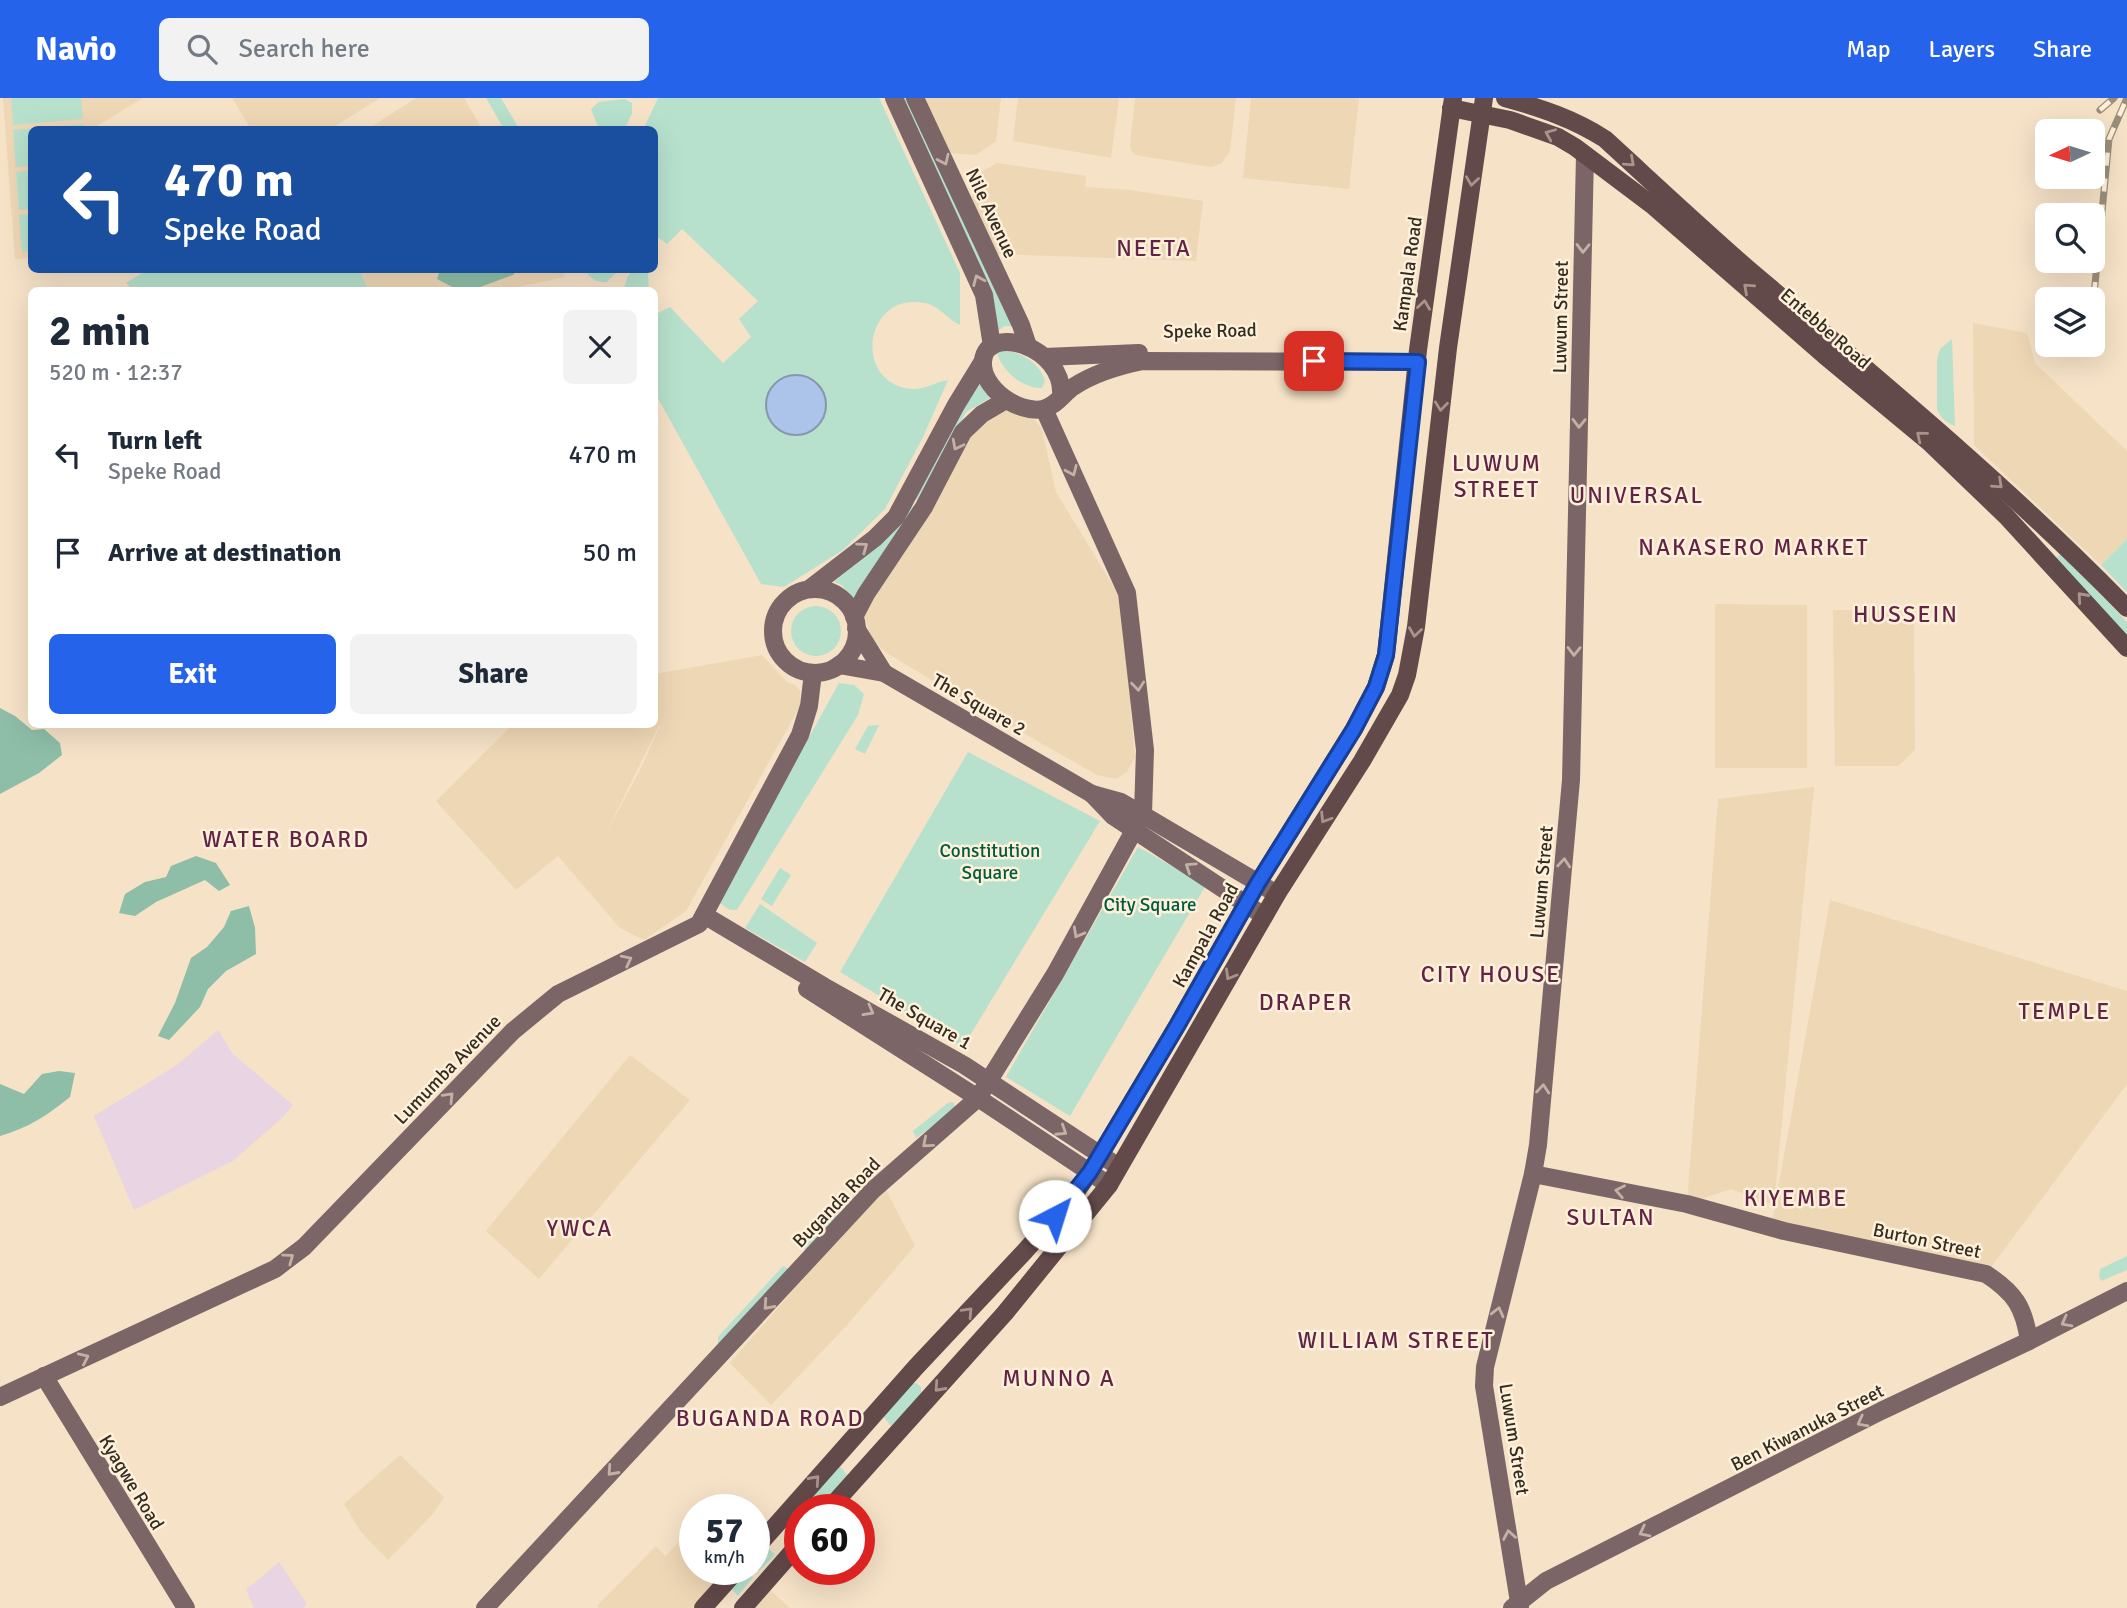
<!DOCTYPE html>
<meta charset="utf-8">
<style>
:root{--surface:#fff;--page:#f2f2f3;--text:#1f2937;--muted:#747a83;--accent:#2563eb}
body{margin:0;font-family:Signika,sans-serif;background:var(--page);color:var(--text);height:100vh;display:flex;flex-direction:column;font-size:26px;white-space:nowrap}
*{box-sizing:border-box;margin:0}
p{font-size:23px;color:var(--muted)}
.icon{flex:none;width:38px;height:38px;fill:none;stroke:currentColor;stroke-width:2;stroke-linecap:round;stroke-linejoin:round}
.map{position:relative;flex:1;overflow:hidden}
.details{position:absolute;left:28px;top:189px;width:630px;height:441px;display:flex;flex-direction:column;background:var(--surface);border-radius:10px;box-shadow:0 7px 28px #0002}
.details>*{flex:none}
.top-card{position:absolute;left:28px;top:28px;width:630px;height:147px;border-radius:10px;box-shadow:0 7px 28px #0002;background:#1a4fa0;color:#fff;overflow:hidden}
.needle{width:46px;rotate:266deg}
.fabs{position:absolute;left:2035px;top:21px;display:grid;gap:14px}
.fabs a{display:grid;place-items:center;width:70px;height:70px;border-radius:10px;background:var(--surface);box-shadow:0 7px 28px #0002;font-size:35px}
.speed{position:absolute;left:679px;top:1396px;display:flex;gap:14px;font-size:35px;font-weight:700;text-align:center}
.speed>*{display:grid;place-content:center;width:91px;height:91px;border-radius:50%;background:var(--surface);box-shadow:0 7px 28px #0002;line-height:1}
.speed small{font-size:18px;font-weight:400}
.speed .limit{border:10px solid #d22;background:#fff;color:#111}
.pin{position:absolute;display:grid;place-items:center;width:60px;height:60px;color:#fff;margin:-30px;border-radius:14px;box-shadow:0 4px 10px #0006}
.me{position:absolute;width:77px;margin:-38px;rotate:40deg;stroke-linejoin:round;filter:drop-shadow(0 0 5px #0008)}
.turn{display:flex;align-items:center;gap:24px;height:147px;padding:0 21px;font-size:32px}
.turn .icon{width:91px;height:91px;stroke-width:2.5}
.turn b{display:block;font-size:49px;line-height:60px}
.round{display:grid;place-items:center;flex:none;width:74px;height:74px;border-radius:10px;background:var(--page)}
.summary{display:flex;align-items:center;justify-content:space-between;height:119px;padding:0 21px}
h1{font-size:42px;font-weight:800;line-height:52px}
.primary-button{display:flex;gap:14px;margin-top:auto;padding:14px 21px}
.primary-button a{flex:1;height:80px;border-radius:10px;background:var(--accent);color:#fff;font-size:28px;font-weight:800;line-height:80px;text-align:center}
.primary-button a+a{background:var(--page);color:var(--text)}
ul{padding:0;list-style:none}
li{display:flex;align-items:center;gap:21px;height:98px;padding:0 21px}
li div{flex:1}
li b{display:block;font-size:26px}
li em{font-style:normal}
header{display:flex;align-items:center;gap:42px;box-sizing:border-box;height:98px;padding:0 35px;background:var(--accent);color:#fff}
header strong{font-size:33px}
nav{display:flex;gap:38px;margin-inline-start:auto;font-size:24px}
.search{width:490px;height:63px;background:var(--page);display:flex;align-items:center;gap:18px;box-sizing:border-box;padding:0 24px;border-radius:10px;color:var(--muted);font-size:26px}
.map>svg:first-child{display:block}
.built{fill:#eed7b5;fill-rule:evenodd}
.education{fill:#e9d4e3}
.green{fill:#b7e1cd}
.forest{fill:#8ebea8}
.water{fill:#acc3ea;stroke:#8896ae;stroke-width:2}
.lines{fill:none;stroke-linecap:round;stroke-linejoin:round}
.secondary{stroke:#7b6567;stroke-width:18}
.primary{stroke:#62494a;stroke-width:18}
.rail-casing{stroke:#9c8e7b;stroke-width:7}
.rail{stroke:#fff0da;stroke-width:4.5;stroke-dasharray:13;stroke-linecap:butt}
.oneway{stroke:#a9948b}
.oneway2{stroke:#c4b1a6}
.route-casing{stroke:#184099;stroke-width:18}
.route{stroke:#2563eb;stroke-width:12}
.labels{text-anchor:middle;stroke-width:5;stroke-linejoin:round;paint-order:stroke}
.street-label{font-size:19px;fill:#332c21;stroke:#fff0da}
.park-label{font-size:19px;fill:#005c40;stroke:#fff0da}
.quarter-label{font-size:23px;letter-spacing:2px;fill:#622345;stroke:#fff0da}
</style>
<header>
<strong>Navio</strong>
<div class="search"><svg class="icon" aria-label="search" viewBox="0 0 24 24"><circle cx="10" cy="10" r="6"/><path d="M15 15l6 6"/></svg>Search here</div>
<nav><a>Map</a><a>Layers</a><a>Share</a></nav>
</header>
<div class="map">
<svg width="2127" height="1510" viewBox="0 0 2127 1510">
<rect width="100%" height="100%" fill="#f5e2c7"/>
<!-- built -->
<g class="built">
<polygon points="3,0 143,0 97,28 97,31 32,32 31,160 15,161"/>
<polygon points="232,0 380,0 329,32 251,31"/>
<polygon points="416,0 464,0 482,31 368,31"/>
<polygon points="924,0 1001,0 996,43 976,57 949,55"/>
<polygon points="1018,0 1119,0 1111,60 1013,43"/>
<polygon points="1135,0 1236,0 1230,53 1222,65 1211,69 1141,58 1133,56 1130,48"/>
<polygon points="1251,0 1359,0 1349,91 1243,80"/>
<polygon points="997,65 1086,78 1085,89 1130,92 1203,103 1196,163 996,156 971,108 975,82 981,74"/>
<polygon points="359,172 561,172 565,179 503,192 369,192"/>
<polygon points="1973,225 2027,235 2035,265 2127,353 2127,441 2101,467 1974,347"/>
<polygon points="1012,311 1032,319 1042,331 1056,394 1121,501 1135,659 1127,674 1116,681 1097,677 958,598 887,555 878,548 871,539 864,517 865,509 970,334 993,313"/>
<polygon points="1715,506 1807,507 1807,670 1715,670"/>
<polygon points="1833,512 1914,512 1915,652 1898,668 1835,668"/>
<path d="M762,557l25,27 8,3 5,6v15l-114,205 -42,29 -24,-12 -62,-72 -42,34 -80,-89 76,-76 142,-1 1,-50zM660,628l-20,44 -36,67 55,-111z"/>
<polygon points="1814,689 1774,1107 1731,1091 1687,1106 1718,701"/>
<polygon points="1830,802 2127,893 2127,986 1986,1176 1771,1130"/>
<polygon points="630,957 690,1002 539,1181 486,1133"/>
<polygon points="884,1088 915,1148 848,1226 771,1307 730,1265"/>
<polygon points="400,1357 444,1399 433,1416 388,1462 361,1434 344,1406"/>
<polygon points="695,1428 695,1472 727,1472 692,1510 599,1510 597,1508 656,1448 665,1458"/>
<polygon points="770,1492 790,1510 753,1510"/>
</g>
<!-- education -->
<g class="education">
<polygon points="218,932 233,956 293,1007 282,1020 233,1063 134,1112 94,1018 177,967"/>
<polygon points="279,1464 307,1506 303,1510 254,1510 246,1492"/>
</g>
<!-- green -->
<g class="green">
<polygon points="11,0 81,0 83,21 13,27"/>
<polygon points="486,0 501,0 519,31 504,31"/>
<path d="M658,0h221l81,175v52c-13,-6 -21,-20 -36,-22 -60,-11 -72,80 -13,86 14,1 24,-7 37,-9l-25,57 -38,72 -42,41 -59,37 -23,-3 -106,-191v-83l3,3 12,-6 53,56 28,-26 -12,-18 19,-18 -76,-72 -15,15 -12,-9 -1,-105h-11z"/>
<polygon points="902,0 910,0 1020,229 1005,228 994,235"/>
<polygon points="625,1 632,5 632,15 625,31 599,31 591,11 599,4"/>
<polygon points="83,26 84,31 32,32 31,68 16,69 13,32"/>
<polygon points="31,73 31,111 19,112 16,74"/>
<polygon points="31,116 31,153 22,154 19,117"/>
<polygon points="147,172 359,172 369,192 133,192 126,185"/>
<path d="M585,172h31v3l-9,9c-11,1 -17,-4 -22,-12z"/>
<polygon points="633,172 646,172 648,175 649,192 623,192 628,178"/>
<path d="M1952,241l3,87c-9,-4 -14,-7 -18,-17v-50l3,-10z"/>
<path d="M1000,251c19,3 39,12 45,32l-3,7c-20,0 -39,-16 -45,-35z"/>
<polygon points="980,278 984,293 990,300 966,314 919,403 914,399"/>
<path d="M910,407l5,2c-19,32 -43,61 -61,94l-12,-16 -8,-3 35,-30z"/>
<polygon points="2127,441 2127,494 2101,467"/>
<polygon points="2059,457 2063,457 2127,524 2127,541 2056,461"/>
<circle cx="816" cy="533" r="25"/>
<polygon points="839,585 854,587 864,596 858,617 737,812 730,812 718,804"/>
<polygon points="879,627 865,656 855,651 868,628"/>
<polygon points="968,654 1100,723 963,949 840,874"/>
<polygon points="1138,749 1206,787 1070,1018 1006,979"/>
<polygon points="780,770 791,777 772,808 761,801"/>
<polygon points="760,806 817,845 805,864 745,830"/>
<polygon points="953,1004 955,1009 953,1013 916,1040 913,1033 948,1005"/>
<polygon points="833,1115 839,1118 807,1153 804,1151 804,1146"/>
<polygon points="2127,1158 2127,1172 2101,1183 2099,1178 2100,1171"/>
<polygon points="783,1168 787,1170 790,1174 722,1247 718,1246 718,1239"/>
<polygon points="916,1285 921,1289 921,1296 891,1328 883,1318 912,1286"/>
<polygon points="839,1367 847,1377 820,1407 812,1397"/>
<polygon points="767,1448 775,1457 759,1473 754,1469 754,1462"/>
<polygon points="745,1472 753,1479 738,1498 730,1489"/>
</g>
<!-- forest -->
<g class="forest">
<polygon points="440,172 517,172 513,177 472,192 458,192 437,181"/>
<polygon points="0,610 15,618 32,632 44,631 60,645 62,657 39,675 0,696"/>
<polygon points="196,758 216,765 230,787 219,793 205,782 156,804 135,818 119,815 125,796 145,784 166,779 171,768"/>
<polygon points="249,808 255,830 256,856 226,873 208,891 200,909 169,942 158,938 175,905 191,860 207,849 224,829 231,813"/>
<path d="M59,973l16,2 -5,24c-22,18 -42,31 -70,39v-52l24,10 18,-20z"/>
</g>
<!-- water -->
<circle class="water" cx="796" cy="307" r="30"/>
<g class="lines">
<!-- secondary -->
<g class="secondary">
<polyline points="894,0 984,197 992,248"/>
<polyline points="915,0 1021,227 1028,248"/>
<polyline points="1045,259 1139,255"/>
<path d="M1061,298c4,-50 -75,-73 -78,-35 -2,27 35,53 60,48 13,-3 20,-15 30,-22 21,-14 45,-21 70,-26l275,1"/>
<polyline points="809,491 875,440 896,419 956,307 983,263"/>
<circle cx="815" cy="533" r="42"/>
<polyline points="854,519 866,496 924,409 963,334 982,316 1006,302"/>
<polyline points="856,530 884,575"/>
<polyline points="839,567 884,575 1092,696 1121,704 1277,796"/>
<polyline points="1092,696 1113,718 1264,818"/>
<polyline points="704,817 825,889 964,967 1119,1069"/>
<polyline points="807,891 978,1000 1109,1087"/>
<path d="M1533,1076l154,30 97,27 202,43c29,19 38,33 43,67"/>
<polyline points="44,1278 186,1510"/>
<polyline points="0,1299 275,1171 304,1149 513,933 558,896 699,826 800,637 809,608 813,575"/>
<polyline points="485,1510 873,1092 978,1000 1055,876 1143,716 1145,652 1127,495 1044,311"/>
<polyline points="1512,1510 1546,1483 1881,1313 2029,1243 2127,1193"/>
<polyline points="1520,1510 1484,1288 1485,1269 1533,1076 1538,1047 1571,682 1585,57"/>
</g>
<!-- primary -->
<g class="primary">
<path d="M1505,0c36,10 69,21 100,41 47,43 94,87 142,129 130,110 261,218 380,340"/>
<polyline points="1451,10 1510,22 1558,39 1575,49 1652,107 1824,257 1929,344 2006,418 2127,550"/>
<polyline points="828,1412 1005,1215 1109,1087 1277,796 1362,663 1400,597 1407,577 1416,529 1448,250 1484,0"/>
<polyline points="754,1452 916,1269 1025,1153 1071,1101 1090,1074 1177,928 1258,785 1354,631 1376,589 1386,557 1418,252 1453,0"/>
<polyline points="703,1510 737,1472"/>
<polyline points="743,1510 800,1445"/>
</g>
<!-- rail casing -->
<g class="rail-casing">
<g id="rail">
<polyline points="2100,12 2114,0"/>
<polyline points="2094,197 2109,41 2127,0"/>
</g>
</g>
<!-- rail -->
<use href="#rail" class="rail"/>
</g>
<!-- one-way arrows -->
<defs><path id="oneway-chevron" d="M-2-3.5L2.5 0L-2 3.5" fill="none" stroke-width="1.6" stroke-linecap="round" stroke-linejoin="round" transform="scale(1.75)"/></defs>
<g class="oneway">
<use href="#oneway-chevron" transform="translate(1550 36) rotate(-157)"/>
<use href="#oneway-chevron" transform="translate(1630 64) rotate(42)"/>
<use href="#oneway-chevron" transform="translate(1472 83) rotate(98)"/>
<use href="#oneway-chevron" transform="translate(1748 190) rotate(-138)"/>
<use href="#oneway-chevron" transform="translate(1424 207) rotate(-82)"/>
<use href="#oneway-chevron" transform="translate(1441 308) rotate(96)"/>
<use href="#oneway-chevron" transform="translate(1921 338) rotate(-141)"/>
<use href="#oneway-chevron" transform="translate(1998 386) rotate(42)"/>
<use href="#oneway-chevron" transform="translate(2082 499) rotate(-132)"/>
<use href="#oneway-chevron" transform="translate(1415 534) rotate(98)"/>
<use href="#oneway-chevron" transform="translate(1325 720) rotate(122)"/>
<use href="#oneway-chevron" transform="translate(1230 877) rotate(120)"/>
<use href="#oneway-chevron" transform="translate(968 1214) rotate(-47)"/>
<use href="#oneway-chevron" transform="translate(939 1289) rotate(132)"/>
<use href="#oneway-chevron" transform="translate(815 1382) rotate(-48)"/>
</g>
<g class="oneway2">
<use href="#oneway-chevron" transform="translate(944 62) rotate(65)"/>
<use href="#oneway-chevron" transform="translate(1583 150) rotate(91)"/>
<use href="#oneway-chevron" transform="translate(978 182) rotate(-113)"/>
<use href="#oneway-chevron" transform="translate(1579 325) rotate(91)"/>
<use href="#oneway-chevron" transform="translate(957 347) rotate(117)"/>
<use href="#oneway-chevron" transform="translate(1072 373) rotate(66)"/>
<use href="#oneway-chevron" transform="translate(863 449) rotate(-36)"/>
<use href="#oneway-chevron" transform="translate(1574 553) rotate(91)"/>
<use href="#oneway-chevron" transform="translate(1138 588) rotate(84)"/>
<use href="#oneway-chevron" transform="translate(1564 765) rotate(-85)"/>
<use href="#oneway-chevron" transform="translate(1190 769) rotate(-146)"/>
<use href="#oneway-chevron" transform="translate(1078 835) rotate(119)"/>
<use href="#oneway-chevron" transform="translate(627 862) rotate(-27)"/>
<use href="#oneway-chevron" transform="translate(869 913) rotate(29)"/>
<use href="#oneway-chevron" transform="translate(1543 991) rotate(-85)"/>
<use href="#oneway-chevron" transform="translate(449 999) rotate(-46)"/>
<use href="#oneway-chevron" transform="translate(1062 1033) rotate(33)"/>
<use href="#oneway-chevron" transform="translate(927 1045) rotate(139)"/>
<use href="#oneway-chevron" transform="translate(1620 1093) rotate(-169)"/>
<use href="#oneway-chevron" transform="translate(289 1160) rotate(-36)"/>
<use href="#oneway-chevron" transform="translate(768 1207) rotate(132)"/>
<use href="#oneway-chevron" transform="translate(1498 1214) rotate(-76)"/>
<use href="#oneway-chevron" transform="translate(2066 1224) rotate(152)"/>
<use href="#oneway-chevron" transform="translate(84 1260) rotate(-25)"/>
<use href="#oneway-chevron" transform="translate(1862 1324) rotate(152)"/>
<use href="#oneway-chevron" transform="translate(612 1373) rotate(132)"/>
<use href="#oneway-chevron" transform="translate(1644 1434) rotate(153)"/>
<use href="#oneway-chevron" transform="translate(1509 1437) rotate(-100)"/>
</g>
<g class="lines">
<!-- route casing -->
<g class="route-casing">
<polyline id="route" points="1055,1118 1090,1074 1177,928 1258,785 1354,631 1376,589 1386,557 1418,264 1314,263"/>
</g>
<!-- route -->
<use href="#route" class="route"/>
</g>
<g class="labels">
<!-- street labels -->
<g class="street-label">
<text transform="translate(992 115) rotate(65)" y="7">Nile Avenue</text>
<text transform="translate(1407 176) rotate(-82)" y="7">Kampala Road</text>
<text transform="translate(1560 219) rotate(-89)" y="7">Luwum Street</text>
<text transform="translate(1826 230) rotate(41)" y="7">Entebbe Road</text>
<text transform="translate(1210 232) rotate(-1)" y="7">Speke Road</text>
<text transform="translate(979 606) rotate(30)" y="7">The Square 2</text>
<text transform="translate(1541 784) rotate(-85)" y="7">Luwum Street</text>
<text transform="translate(1205 837) rotate(-61)" y="7">Kampala Road</text>
<text transform="translate(925 920) rotate(30)" y="7">The Square 1</text>
<text transform="translate(447 971) rotate(-46)" y="7">Lumumba Avenue</text>
<text transform="translate(836 1104) rotate(-46)" y="7">Buganda Road</text>
<text transform="translate(1927 1142) rotate(12)" y="7">Burton Street</text>
<text transform="translate(1807 1329) rotate(-27)" y="7">Ben Kiwanuka Street</text>
<text transform="translate(1515 1341) rotate(81)" y="7">Luwum Street</text>
<text transform="translate(132 1384) rotate(59)" y="7">Kyagwe Road</text>
</g>
<!-- park labels -->
<g class="park-label">
<text x="990" y="759">Constitution<tspan x="990" dy="22">Square</tspan></text>
<text x="1150" y="813">City Square</text>
</g>
<!-- quarter labels -->
<g class="quarter-label">
<text x="1154" y="158">NEETA</text>
<text x="1497" y="373">LUWUM<tspan x="1497" dy="26">STREET</tspan></text>
<text x="1637" y="405">UNIVERSAL</text>
<text x="1754" y="457">NAKASERO MARKET</text>
<text x="1906" y="524">HUSSEIN</text>
<text x="286" y="749">WATER BOARD</text>
<text x="1491" y="884">CITY HOUSE</text>
<text x="1306" y="912">DRAPER</text>
<text x="2065" y="921">TEMPLE</text>
<text x="1796" y="1108">KIYEMBE</text>
<text x="1611" y="1127">SULTAN</text>
<text x="580" y="1138">YWCA</text>
<text x="1396" y="1250">WILLIAM STREET</text>
<text x="1059" y="1288">MUNNO A</text>
<text x="770" y="1328">BUGANDA ROAD</text>
</g>
</g>
</svg>
<div class="fabs">
<a><svg class="needle" viewBox="-14 -14 28 28"><path d="M0-13l5 13h-10z" fill="#e53935"/><path d="M0 13l5-13h-10z" fill="#747a83"/></svg></a>
<a><svg class="icon" aria-label="search" viewBox="0 0 24 24"><circle cx="10" cy="10" r="6"/><path d="M15 15l6 6"/></svg></a>
<a><svg class="icon" aria-label="layers" viewBox="0 0 24 24"><path d="M12 4l9 5-9 5-9-5zM3 14l9 5 9-5"/></svg></a>
</div>
<div class="speed"><div>57<small>km/h</small></div><div class="limit">60</div></div>
<div class="pin" style="left:1314px;top:263px;background:#d93025"><svg class="icon" aria-label="arrive" viewBox="0 0 24 24"><path d="M6 21V4h12l-3 4 3 4H6"/></svg></div>
<svg class="me" style="left:1055px;top:1118px" viewBox="-20 -20 40 40"><circle r="19" fill="#fff"/><path d="M0-13L10 11 0 6-10 11z" fill="#2563eb"/></svg>
<div class="top-card">
<div class="turn"><svg class="icon" aria-label="left" viewBox="0 0 24 24"><path d="M17 20v-9H6M10 6l-5 5 5 5"/></svg><div><b>470 m</b>Speke Road</div></div>
</div>
<section class="details">
<div class="summary"><div><h1>2 min</h1><p>520 m · 12:37</p></div><a class="round"><svg class="icon" aria-label="close" viewBox="0 0 24 24"><path d="M6 6l12 12M18 6L6 18"/></svg></a></div>
<ul>
<li><svg class="icon" aria-label="left" viewBox="0 0 24 24"><path d="M17 20v-9H6M10 6l-5 5 5 5"/></svg><div><b>Turn left</b><p>Speke Road</p></div><em>470 m</em></li>
<li><svg class="icon" aria-label="arrive" viewBox="0 0 24 24"><path d="M6 21V4h12l-3 4 3 4H6"/></svg><div><b>Arrive at destination</b></div><em>50 m</em></li>
</ul>
<div class="primary-button"><a>Exit</a><a>Share</a></div>
</section>
</div>
